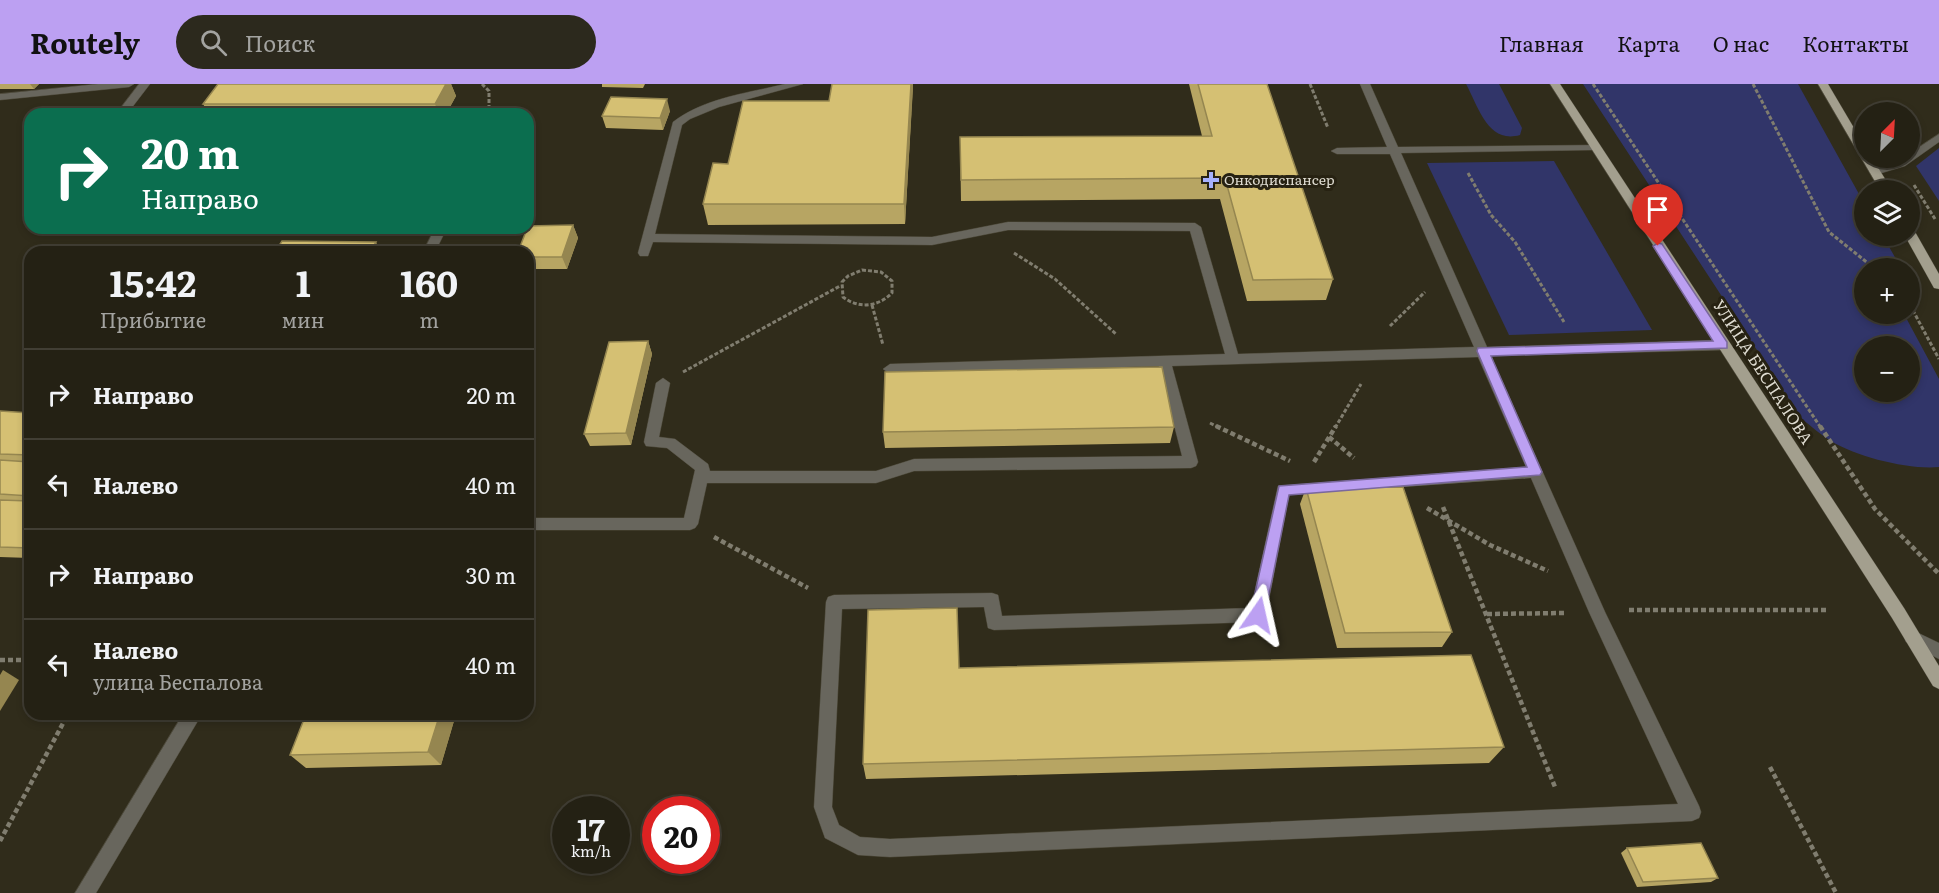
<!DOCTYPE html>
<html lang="ru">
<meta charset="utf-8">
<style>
:root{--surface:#242114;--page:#2c291d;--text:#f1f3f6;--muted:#a3a3a0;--line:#413e34;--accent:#bca0f2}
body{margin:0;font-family:Literata,serif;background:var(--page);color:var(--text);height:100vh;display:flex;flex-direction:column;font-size:22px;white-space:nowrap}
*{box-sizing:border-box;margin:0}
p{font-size:20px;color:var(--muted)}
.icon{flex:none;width:33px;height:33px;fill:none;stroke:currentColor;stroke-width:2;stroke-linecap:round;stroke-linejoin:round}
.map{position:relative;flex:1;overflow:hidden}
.details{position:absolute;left:24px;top:162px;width:510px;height:474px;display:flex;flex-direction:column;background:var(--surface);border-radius:18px;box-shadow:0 3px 9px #0003,0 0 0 2px var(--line)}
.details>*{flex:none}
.banner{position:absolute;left:24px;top:24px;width:510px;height:126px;border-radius:18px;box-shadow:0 3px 9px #0003,0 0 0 2px var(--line);background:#0b6e4f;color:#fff;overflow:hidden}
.needle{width:39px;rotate:24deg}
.controls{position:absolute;left:1854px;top:18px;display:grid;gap:12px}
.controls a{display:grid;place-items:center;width:66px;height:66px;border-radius:50%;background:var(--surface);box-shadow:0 3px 9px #0003,0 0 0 2px var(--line);font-size:30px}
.speed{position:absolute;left:552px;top:712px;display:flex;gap:12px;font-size:30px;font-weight:700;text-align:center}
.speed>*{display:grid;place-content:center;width:78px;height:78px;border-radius:50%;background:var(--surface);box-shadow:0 3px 9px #0003,0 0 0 2px var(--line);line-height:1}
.speed small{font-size:15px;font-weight:400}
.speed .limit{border:9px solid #d22;background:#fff;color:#111}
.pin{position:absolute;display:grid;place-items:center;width:51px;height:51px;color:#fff;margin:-62px -26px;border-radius:50% 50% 50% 0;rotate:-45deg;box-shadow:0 0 6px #0007}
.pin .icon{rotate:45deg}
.me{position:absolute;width:66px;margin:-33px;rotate:11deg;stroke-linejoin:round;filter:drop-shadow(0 0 4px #0008)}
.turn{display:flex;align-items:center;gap:21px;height:126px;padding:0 18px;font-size:27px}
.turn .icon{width:78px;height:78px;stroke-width:2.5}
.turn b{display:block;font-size:42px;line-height:51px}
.eta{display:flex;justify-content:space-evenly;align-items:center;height:102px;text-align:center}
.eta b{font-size:36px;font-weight:700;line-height:42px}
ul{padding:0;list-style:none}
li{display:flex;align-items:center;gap:18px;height:90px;padding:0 18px;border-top:2px solid var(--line)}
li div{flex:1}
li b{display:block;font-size:22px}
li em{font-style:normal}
header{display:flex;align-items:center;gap:36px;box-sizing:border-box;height:84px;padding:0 30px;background:var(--accent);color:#111}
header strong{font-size:28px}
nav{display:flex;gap:33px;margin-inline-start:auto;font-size:21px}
.search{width:420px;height:54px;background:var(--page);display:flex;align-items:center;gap:15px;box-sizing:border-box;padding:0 21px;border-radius:33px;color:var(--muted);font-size:22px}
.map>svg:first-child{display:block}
.green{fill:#313569;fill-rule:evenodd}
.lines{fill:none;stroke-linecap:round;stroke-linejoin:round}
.minor-casing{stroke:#4c4838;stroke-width:1}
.major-casing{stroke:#4c4838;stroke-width:1}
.path-far1{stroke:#807d6f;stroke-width:3;stroke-dasharray:4 2;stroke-linecap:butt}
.path{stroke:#807d6f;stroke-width:4.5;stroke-dasharray:5 3;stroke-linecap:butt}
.minor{fill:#68665d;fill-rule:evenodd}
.major{fill:#a39f8e;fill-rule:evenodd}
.wall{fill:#b7a563}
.shaded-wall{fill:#958650}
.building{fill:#d5c073;stroke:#958650;stroke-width:1.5}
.route{fill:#bca0f2;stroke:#7a689d;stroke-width:1.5}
.poi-dot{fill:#a6b1fc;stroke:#272212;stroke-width:2}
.labels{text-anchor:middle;stroke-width:6;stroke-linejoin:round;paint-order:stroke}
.far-poi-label{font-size:14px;fill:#dedbd0;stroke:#272212;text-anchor:start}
.street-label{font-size:16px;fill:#dedbd0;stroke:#272212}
</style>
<header>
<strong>Routely</strong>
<div class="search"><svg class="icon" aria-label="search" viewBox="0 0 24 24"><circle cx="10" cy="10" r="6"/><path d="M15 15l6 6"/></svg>Поиск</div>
<nav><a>Главная</a><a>Карта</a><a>О нас</a><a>Контакты</a></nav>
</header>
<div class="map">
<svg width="1939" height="809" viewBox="0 0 1939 809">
<rect width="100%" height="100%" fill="#302c1b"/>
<!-- green -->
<g class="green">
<path d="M1466,0h33l23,44 -2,7c-32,9 -41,-27 -54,-51z"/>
<path d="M1583,0h215l66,119v33h19l18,32h-37v46h40l35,65v88c-30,3 -82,-10 -108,-26 -10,-6 -20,-15 -29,-22zM1910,262v46h-46v-46z"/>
<polygon points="1939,64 1939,117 1916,82"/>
<polygon points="1554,77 1652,246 1509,251 1427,79"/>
</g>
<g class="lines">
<!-- minor casing -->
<g class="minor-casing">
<g id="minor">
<polygon points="98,0 134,0 129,3 0,16 0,10"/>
<polygon points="139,0 150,0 127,30 116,30"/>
<path d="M785,0h18l-84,23 -29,12 -8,6 -27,109 277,3 76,-15 187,1 6,4 37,127 236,-7 -84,-193h-53l-6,-3 6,-3 50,-1 -27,-63h10l28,63 200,-2v4l-4,1 -193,3 86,194 235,-7 7,5 -7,5 -231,6 114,256 94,194 2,6 -2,6 -7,3 -802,36 -32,-2 -33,-17 -11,-31 12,-205 2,-5 6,-2 158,-2 6,2 4,21 249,-8 27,-122 248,-19 -48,-110 -306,9 26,96 -2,4 -5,2 -277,3 -38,12h-169l-9,41 -3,4 -5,2h-162v-12h156l11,-48 -28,-22 -21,-2 -2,-4 12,-59 7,-5 7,5 -11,54 16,2 33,25 2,7h166l38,-12 268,-3 -23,-90 -269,8 -7,-5 7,-5 335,-10 -35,-123 -182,-1 -76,15 -279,-3 -5,14h-8l-2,-3 35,-131c31,-24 75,-29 112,-38zM1531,394l58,134 89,192 -788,35 -30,-2 -21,-12 -7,-18 10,-198 142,-2 4,21 6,2 264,-8 6,-2 2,-5 23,-120z"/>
<polygon points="1939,50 1939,58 1905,82 1875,91 1869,88 1903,74 1910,74 1910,69"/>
<polygon points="435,144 446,146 435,168 423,168"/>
<polygon points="1912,546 1939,559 1939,575 1906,558 1904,553 1906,548"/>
<polygon points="183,630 202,630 96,809 75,809"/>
</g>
</g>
<!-- major casing -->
<g class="major-casing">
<g id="major">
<polygon points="1550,0 1560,0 1904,524 1939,582 1939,605 1933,602 1892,534"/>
<polygon points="1818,0 1828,0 1864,61 1864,74 1872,74 1892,106 1880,106"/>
<polygon points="1910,145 1914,146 1939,190 1939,205 1934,204 1905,152 1910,152"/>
</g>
</g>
<!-- path-far1 -->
<g class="path-far1">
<polyline points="482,0 489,7 489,30"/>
<polyline points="1310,0 1328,44"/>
<polyline points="1593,0 1821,344"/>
<polyline points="1753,0 1829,148 1874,184"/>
<polyline points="1468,89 1491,131 1515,158 1564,238"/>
<polyline points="1914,101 1935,135"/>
<polyline points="1014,169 1055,195 1116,250"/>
<path d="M862,186l19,2 11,9v12c-14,14 -33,16 -49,4l-1,-15 6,-6z"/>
<polyline points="872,221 883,261"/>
<polyline points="1910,221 1939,275"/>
<polyline points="1390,242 1425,208"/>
<polyline points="683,288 840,202"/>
<polyline points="1210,339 1220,344"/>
<polyline points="1335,344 1361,300"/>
</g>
<!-- path -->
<g class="path">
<polyline points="1216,342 1290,377"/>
<polyline points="1820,342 1875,425 1939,490"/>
<polyline points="1329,353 1354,374"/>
<polyline points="1314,378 1336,342"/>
<polyline points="1443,423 1555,703"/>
<polyline points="1427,424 1490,461 1548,487"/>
<polyline points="714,453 808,504"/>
<polyline points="1629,526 1829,526"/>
<polyline points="1487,530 1564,529"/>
<polyline points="0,576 30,576"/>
<polyline points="1770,683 1836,809"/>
<polyline points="0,757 68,630"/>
</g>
<!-- minor -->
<use href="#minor" class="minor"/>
<!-- major -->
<use href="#major" class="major"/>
</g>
<!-- wall -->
<g class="wall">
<polygon points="0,0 39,0 34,5 0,5"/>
<polygon points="218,0 451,0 456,12 446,30 209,30 203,20"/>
<polygon points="602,0 645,0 643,4 602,3"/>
<polygon points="913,0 905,140 708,141 703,120 728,80 829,17"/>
<polygon points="1189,0 1267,0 1333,195 1326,216 1247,217 1220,115 961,117 960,53 1202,52"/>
<polygon points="670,27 663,46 606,44 602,32"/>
<polygon points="573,141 578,154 567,185 528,185 528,168"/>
<polygon points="648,257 652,270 631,361 590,362 584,350"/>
<polygon points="0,327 30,329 30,474 0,473"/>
<polygon points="1174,343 1170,359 885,364 883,348"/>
<polygon points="1306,404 1452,548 1442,563 1337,564 1300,420"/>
<polygon points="959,584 1504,663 1489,679 866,695 863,680"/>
<polygon points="456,630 441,681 306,684 290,671"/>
<polygon points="1627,764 1718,794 1711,798 1637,803 1621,769"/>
</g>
<!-- shaded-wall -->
<g class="shaded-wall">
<polygon points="30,0 39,0 34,5"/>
<polygon points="446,0 451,0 456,12 446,30 439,30 435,20"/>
<polygon points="911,0 913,0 913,4 905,140 904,120"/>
<polygon points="667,15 670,27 663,46 660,34"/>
<polygon points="573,141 578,154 567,185 562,173"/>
<polygon points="376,158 381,168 370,168"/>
<polygon points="648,257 652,270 631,361 626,349"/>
<polygon points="3,586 19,596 0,627 0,591"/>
<polygon points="440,630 456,630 441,681 428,668"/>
</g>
<!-- building -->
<g class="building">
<polygon points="218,0 446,0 435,20 203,20"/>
<polygon points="832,0 911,0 904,120 703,120 713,79 728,80 743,17 829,17"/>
<polygon points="1198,0 1267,0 1333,195 1253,196 1225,94 961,96 960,53 1212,52"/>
<polygon points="611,13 667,15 660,34 602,32"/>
<polygon points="573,141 562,173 528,173 528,168 518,168 528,142"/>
<polygon points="282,157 376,158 370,168 275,168"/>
<polygon points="648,257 626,349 584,350 609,258"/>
<polygon points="1162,283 1174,343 883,348 885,288"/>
<polygon points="0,327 30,329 30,371 0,370"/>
<polygon points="0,376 30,378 30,412 0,410"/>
<polygon points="1403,403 1452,548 1345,549 1306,404"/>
<polygon points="0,416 30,417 30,464 0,463"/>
<polygon points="957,524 959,584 1471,571 1504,663 863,680 868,526"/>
<polygon points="306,630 440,630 428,668 290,671"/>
<polygon points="1701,759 1718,794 1643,798 1627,764"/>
</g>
<!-- route -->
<polygon class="route" points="1658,159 1662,160 1727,258 1727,264 1491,272 1542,388 1540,391 1289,411 1265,531 1263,536 1258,538 1252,536 1250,531 1279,402 1527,383 1477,267 1478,264 1713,257 1653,162"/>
<!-- markers -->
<path class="poi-dot" d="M1208 87h6v6h6v6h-6v6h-6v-6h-6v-6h6z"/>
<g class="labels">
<!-- far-poi labels -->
<g class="far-poi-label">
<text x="1224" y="101">Онкодиспансер</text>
</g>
<!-- street labels -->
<g class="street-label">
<text transform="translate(1763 288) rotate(57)" y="6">УЛИЦА БЕСПАЛОВА</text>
</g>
</g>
</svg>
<div class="controls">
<a><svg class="needle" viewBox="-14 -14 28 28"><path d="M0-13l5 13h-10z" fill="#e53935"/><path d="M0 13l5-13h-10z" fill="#a3a3a0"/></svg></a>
<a><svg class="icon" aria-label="layers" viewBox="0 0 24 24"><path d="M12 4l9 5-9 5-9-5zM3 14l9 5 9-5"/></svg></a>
<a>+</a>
<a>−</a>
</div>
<div class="speed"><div>17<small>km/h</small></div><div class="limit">20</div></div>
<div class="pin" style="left:1658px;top:162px;background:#d93025"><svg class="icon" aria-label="arrive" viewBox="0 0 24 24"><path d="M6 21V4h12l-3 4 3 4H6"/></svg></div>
<svg class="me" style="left:1258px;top:531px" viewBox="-20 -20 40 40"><path d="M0-17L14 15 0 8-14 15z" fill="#bca0f2" stroke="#fff" stroke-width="4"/></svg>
<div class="banner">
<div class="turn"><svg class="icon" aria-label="right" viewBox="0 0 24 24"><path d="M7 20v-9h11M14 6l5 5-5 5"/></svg><div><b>20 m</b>Направо</div></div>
</div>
<section class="details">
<div class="eta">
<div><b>15:42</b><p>Прибытие</p></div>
<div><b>1</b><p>мин</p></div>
<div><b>160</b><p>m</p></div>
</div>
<ul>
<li><svg class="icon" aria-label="right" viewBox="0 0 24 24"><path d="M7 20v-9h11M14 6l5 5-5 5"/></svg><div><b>Направо</b></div><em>20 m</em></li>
<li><svg class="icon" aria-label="left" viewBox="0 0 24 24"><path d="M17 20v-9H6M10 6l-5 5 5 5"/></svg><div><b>Налево</b></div><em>40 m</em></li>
<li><svg class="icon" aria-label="right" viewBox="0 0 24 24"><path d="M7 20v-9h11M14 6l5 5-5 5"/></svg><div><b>Направо</b></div><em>30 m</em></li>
<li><svg class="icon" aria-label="left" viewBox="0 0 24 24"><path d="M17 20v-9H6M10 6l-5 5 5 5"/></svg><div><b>Налево</b><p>улица Беспалова</p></div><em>40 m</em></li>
</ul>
</section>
</div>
